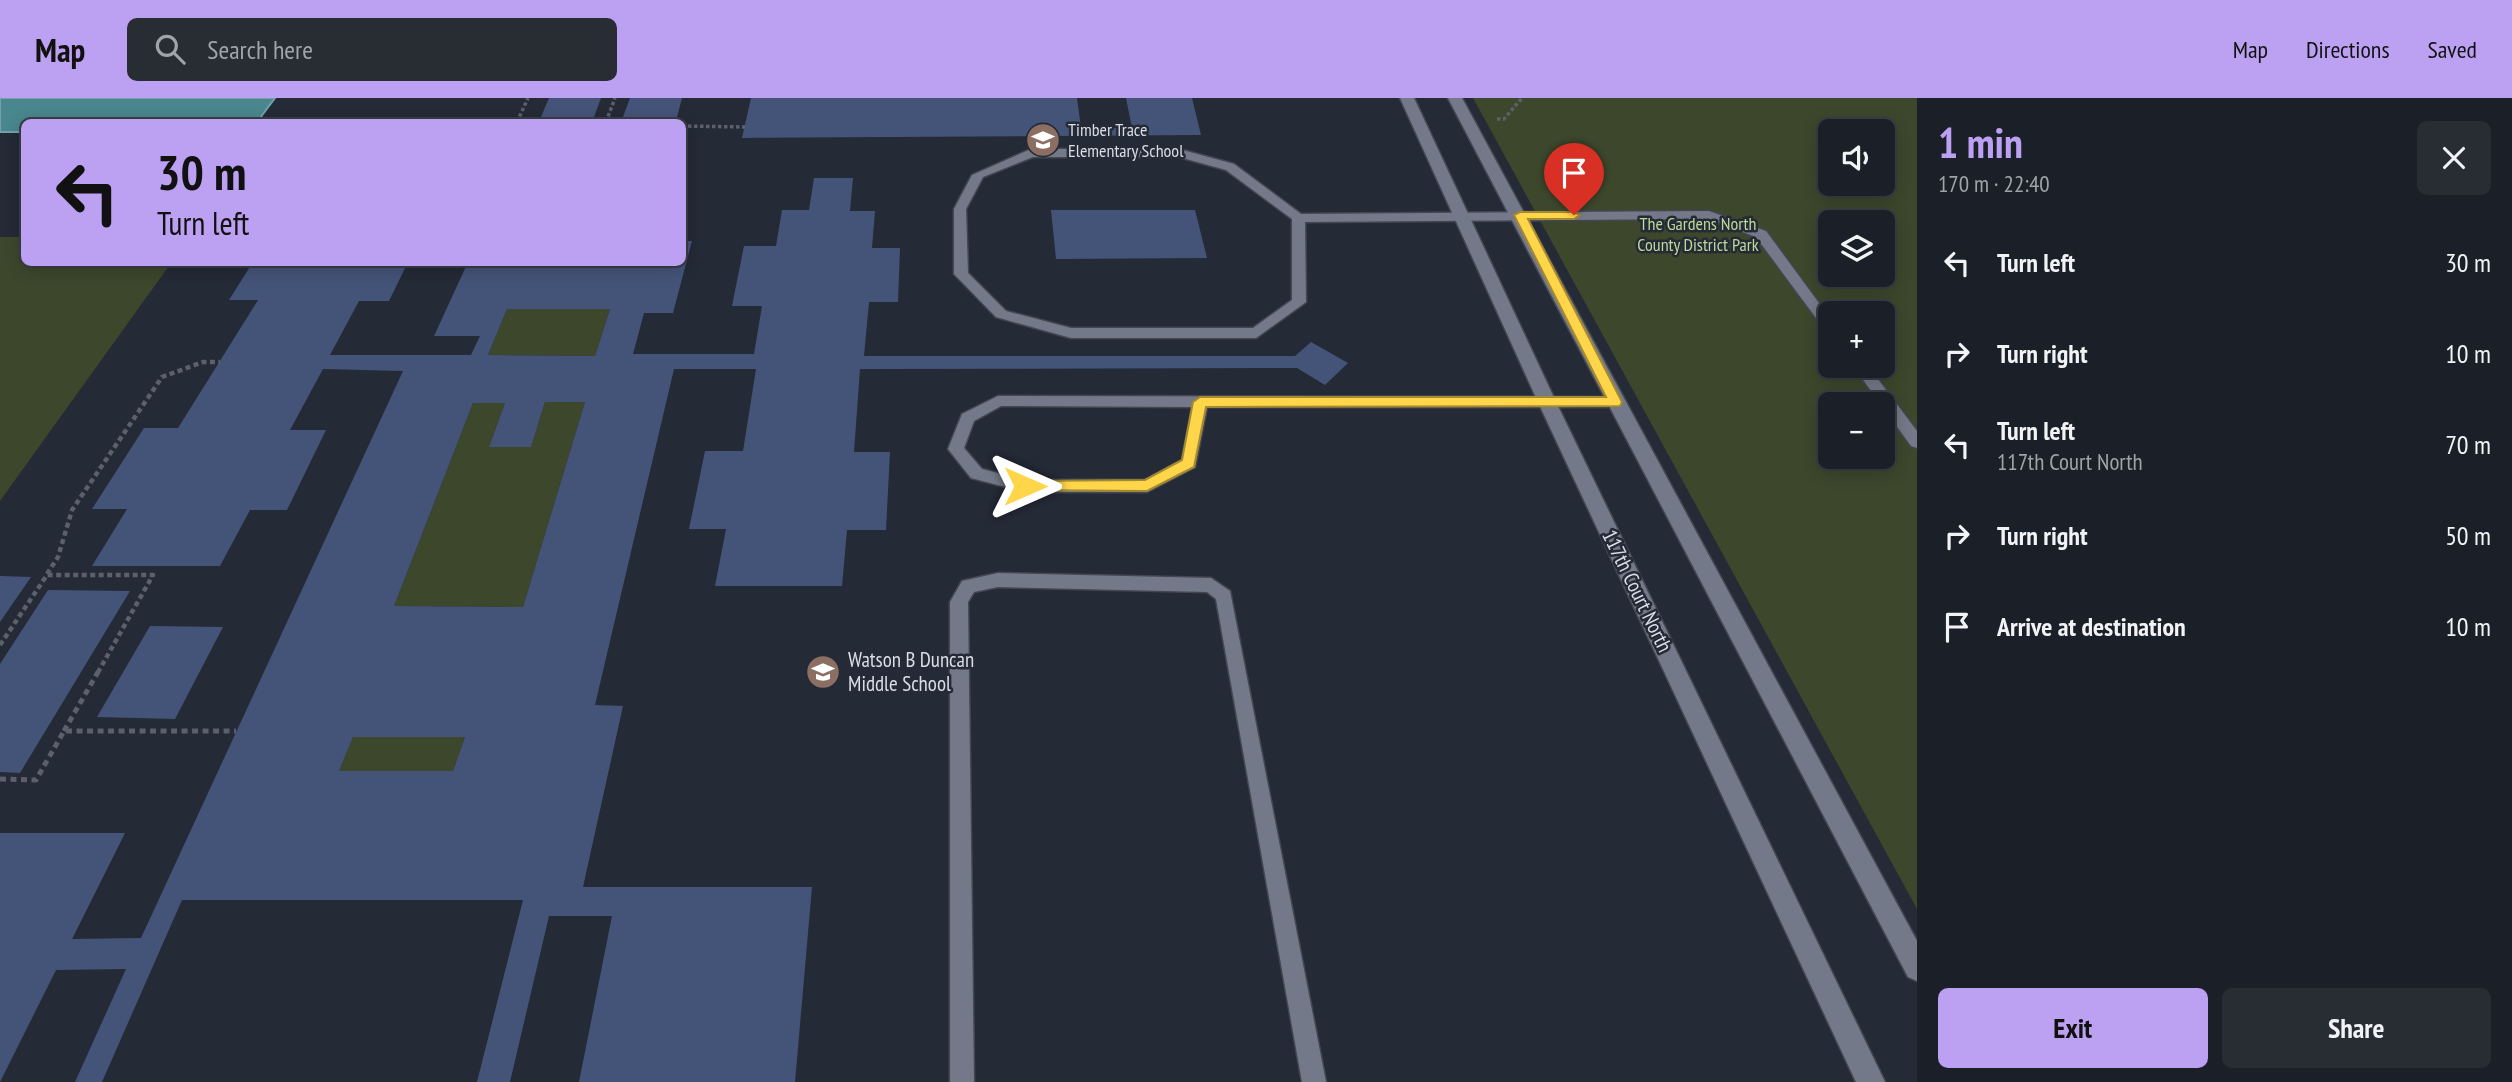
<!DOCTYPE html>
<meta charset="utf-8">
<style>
:root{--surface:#1b2028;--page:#282d34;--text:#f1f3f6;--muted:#a0a3a8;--line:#393e45;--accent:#bca0f2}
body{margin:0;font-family:"PT Sans Narrow",sans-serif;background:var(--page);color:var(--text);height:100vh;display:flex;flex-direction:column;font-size:26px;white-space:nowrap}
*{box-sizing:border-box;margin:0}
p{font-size:23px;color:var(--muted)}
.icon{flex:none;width:38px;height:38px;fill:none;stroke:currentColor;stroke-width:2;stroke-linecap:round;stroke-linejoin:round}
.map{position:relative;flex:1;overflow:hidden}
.side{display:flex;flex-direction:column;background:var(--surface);width:595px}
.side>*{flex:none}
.hud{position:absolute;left:21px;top:21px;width:665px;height:147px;border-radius:10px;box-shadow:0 4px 18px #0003,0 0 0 2px var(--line);background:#bca0f2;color:#111;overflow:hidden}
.controls{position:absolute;left:1818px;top:21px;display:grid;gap:14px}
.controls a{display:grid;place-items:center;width:77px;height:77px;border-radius:10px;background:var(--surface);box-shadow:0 4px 18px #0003,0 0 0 2px var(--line);font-size:35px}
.pin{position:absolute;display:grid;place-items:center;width:60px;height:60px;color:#fff;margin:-72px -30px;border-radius:50% 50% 50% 0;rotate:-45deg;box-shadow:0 0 7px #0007}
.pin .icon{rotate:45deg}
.me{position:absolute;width:77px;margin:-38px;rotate:90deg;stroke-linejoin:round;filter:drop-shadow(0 0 5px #0008)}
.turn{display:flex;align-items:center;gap:24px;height:147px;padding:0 21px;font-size:32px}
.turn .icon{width:91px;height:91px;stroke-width:2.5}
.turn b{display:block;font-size:49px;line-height:60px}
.round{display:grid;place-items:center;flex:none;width:74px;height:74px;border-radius:10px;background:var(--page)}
.overview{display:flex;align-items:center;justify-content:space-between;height:119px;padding:0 21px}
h1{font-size:42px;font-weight:600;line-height:52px;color:var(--accent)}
.action{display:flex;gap:14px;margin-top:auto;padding:14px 21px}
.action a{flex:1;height:80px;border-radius:10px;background:var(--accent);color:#111;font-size:28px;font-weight:600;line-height:80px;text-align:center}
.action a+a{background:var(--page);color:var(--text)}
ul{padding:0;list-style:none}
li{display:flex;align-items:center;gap:21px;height:91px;padding:0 21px}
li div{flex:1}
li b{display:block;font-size:26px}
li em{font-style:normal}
header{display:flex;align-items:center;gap:42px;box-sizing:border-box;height:98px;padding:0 35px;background:var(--accent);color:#111}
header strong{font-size:33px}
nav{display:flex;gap:38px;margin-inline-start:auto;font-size:24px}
.search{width:490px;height:63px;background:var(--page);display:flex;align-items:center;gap:18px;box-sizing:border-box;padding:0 24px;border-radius:10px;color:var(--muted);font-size:26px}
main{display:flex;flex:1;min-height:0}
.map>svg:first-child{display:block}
.green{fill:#3c472c;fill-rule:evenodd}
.water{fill:#49868e;stroke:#74a0a8;stroke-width:2}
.building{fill:#445479;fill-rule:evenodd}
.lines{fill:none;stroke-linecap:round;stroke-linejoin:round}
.service-casing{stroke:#424751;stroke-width:3}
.minor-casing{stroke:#424751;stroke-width:3}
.path-far2{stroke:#5b606b;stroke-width:3.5;stroke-dasharray:3.5 2.5;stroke-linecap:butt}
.path-far1{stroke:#5b606b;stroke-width:4.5;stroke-dasharray:5 3.5;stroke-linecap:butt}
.path{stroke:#5b606b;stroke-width:5;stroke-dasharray:6 4.5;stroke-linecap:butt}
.service{fill:#737988;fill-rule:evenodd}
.minor{fill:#737988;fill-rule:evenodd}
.route{fill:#ffd54a;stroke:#a68a30;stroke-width:2}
.labels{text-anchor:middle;stroke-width:5;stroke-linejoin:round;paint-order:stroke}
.far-poi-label{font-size:18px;fill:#dadde5;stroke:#242a36;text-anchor:start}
.far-park-label{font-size:18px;fill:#bdd995;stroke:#242a36}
.street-label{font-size:21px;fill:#dadde5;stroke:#242a36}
.poi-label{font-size:21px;fill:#dadde5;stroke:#242a36;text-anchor:start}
</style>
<header>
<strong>Map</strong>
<div class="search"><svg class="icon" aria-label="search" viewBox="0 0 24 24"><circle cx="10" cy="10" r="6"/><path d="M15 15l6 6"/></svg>Search here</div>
<nav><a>Map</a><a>Directions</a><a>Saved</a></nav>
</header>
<main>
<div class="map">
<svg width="1917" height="984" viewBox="0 0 1917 984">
<rect width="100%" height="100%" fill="#242a36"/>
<!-- green -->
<g class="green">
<path d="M1473,0h444v811zM1830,33h53v53h-53zM1830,124h53v53h-53zM1830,215h53v53h-53zM1830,306h53v53h-53z"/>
<polygon points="0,139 24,139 24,164 171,165 0,403"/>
<polygon points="507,211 610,211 595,258 488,257"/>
<polygon points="545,304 585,304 523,509 394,508 473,305 505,305 489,349 531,349"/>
<polygon points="353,639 465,639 453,673 339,673"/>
</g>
<!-- water -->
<polygon class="water" points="0,0 275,0 257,24 24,24 24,34 0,34"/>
<!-- building -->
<g class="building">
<polygon points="549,0 601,0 594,19 541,19"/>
<polygon points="630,0 682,0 677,19 623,19"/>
<polygon points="751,0 1077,0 1081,30 1132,30 1126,0 1192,0 1201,37 742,40"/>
<path d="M814,80h39l-3,33h25l-3,37h28l-2,54h-29l-5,54h431l16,-14 37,21 -23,22 -28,-17 -437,1 -6,83h36l-4,78h-39l-5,56h-127l11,-57h-37l16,-78h38l13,-82h-82l-79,336 28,1 -40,181h229l-17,195h-216l33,-166h-63l-39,166h-33l46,-182h-341l-80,182h-27l51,-113 -70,1 -56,112v-249h125l-53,106 69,-1 262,-567 -80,-2 -33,61h36l-39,80h-37l-30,56h-128l35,-57h-35l52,-81h34l80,-128h-29l24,-38h155l-19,39h-30l-29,54h141l9,-19h-46l34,-74h214v-21h10l-19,72h-29l-11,41h121l8,-48h-30l12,-60h32l6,-36h27zM507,211h103l-15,47 -107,-1zM545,304h40l-62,205 -129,-1 79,-203h32l-16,44h42zM353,639h112l-12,34h-114z"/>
<polygon points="1051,112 1195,112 1207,160 1056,161"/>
<polygon points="0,478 31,479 0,524"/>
<polygon points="48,492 130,493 20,675 0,674 0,566"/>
<polygon points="150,528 223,529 175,621 97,619"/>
</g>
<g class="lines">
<!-- service casing -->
<g class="service-casing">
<g id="service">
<path d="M1031,51h148l55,15 67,50 408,-3 57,20 64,87v14l-5,-2 -69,-93 -48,-18 -403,3 1,80 -50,36h-185l-75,-21 -42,-43v-65l18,-34zM1033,59h146l47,13 66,49v81l-39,28h-182l-65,-17 -38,-38 -2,-64 17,-32z"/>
<polygon points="1853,268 1868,268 1917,333 1917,350 1911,348"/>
<path d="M998,298l617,1 8,5 -8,5h-408l-12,60 -48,25h-122l-54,-14 -23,-29 14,-35zM1001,308l191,1 -10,53 -37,20h-120l-43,-11 -18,-21 10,-27z"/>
<polygon points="998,475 1211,480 1230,493 1326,984 1302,984 1216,501 1207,494 998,489 974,494 968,504 974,984 950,984 950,504 962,483"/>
</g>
</g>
<!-- minor casing -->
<g class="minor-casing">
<g id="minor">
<polygon points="1400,0 1414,0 1556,304 1885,984 1856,984 1538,304"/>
<polygon points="1448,0 1462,0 1917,843 1917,883 1908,879"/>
</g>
</g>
<!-- path-far2 -->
<g class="path-far2">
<polyline points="1497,21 1504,21 1522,0"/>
<polyline points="517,24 528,0"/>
<polyline points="606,24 615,0"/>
<polyline points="682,28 745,29"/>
</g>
<!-- path-far1 -->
<g class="path-far1">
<polyline points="47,476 58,459 72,412 162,279 203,264 220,264"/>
<polyline points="0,547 47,477 153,477 97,576"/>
</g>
<!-- path -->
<g class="path">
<polyline points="64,633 98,574"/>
<polyline points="0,681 36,682 64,633 236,633"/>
</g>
<!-- service -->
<use href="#service" class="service"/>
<!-- minor -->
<use href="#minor" class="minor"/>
</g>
<!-- route -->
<polygon class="route" points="1520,114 1574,114 1580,117 1574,121 1528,121 1622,304 1620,308 1206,309 1194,369 1147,393 1020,392 1018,388 1020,385 1025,383 1145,382 1182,362 1193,304 1200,299 1606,299 1514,117"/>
<!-- icons -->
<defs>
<g id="school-disc" transform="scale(1.75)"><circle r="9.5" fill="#8d6e63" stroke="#242a36"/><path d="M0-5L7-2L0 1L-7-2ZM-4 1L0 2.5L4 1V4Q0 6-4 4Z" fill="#fff"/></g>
</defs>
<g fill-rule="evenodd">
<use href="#school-disc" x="1043" y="42"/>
<use href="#school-disc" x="823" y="574"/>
</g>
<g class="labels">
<!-- far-poi labels -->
<g class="far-poi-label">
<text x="1068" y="38">Timber Trace<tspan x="1068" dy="21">Elementary School</tspan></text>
</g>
<!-- far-park labels -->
<g class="far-park-label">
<text x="1698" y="132">The Gardens North<tspan x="1698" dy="21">County District Park</tspan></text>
</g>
<!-- street labels -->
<g class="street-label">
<text transform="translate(1637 493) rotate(64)" y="7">117th Court North</text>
</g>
<!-- poi labels -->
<g class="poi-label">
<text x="848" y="569">Watson B Duncan<tspan x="848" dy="24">Middle School</tspan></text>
</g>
</g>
</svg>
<div class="controls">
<a><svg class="icon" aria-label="sound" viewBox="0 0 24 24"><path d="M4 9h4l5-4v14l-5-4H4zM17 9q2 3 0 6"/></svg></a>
<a><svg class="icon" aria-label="layers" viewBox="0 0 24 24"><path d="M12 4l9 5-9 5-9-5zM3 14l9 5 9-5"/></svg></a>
<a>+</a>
<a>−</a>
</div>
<div class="pin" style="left:1574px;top:117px;background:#d93025"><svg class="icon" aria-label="arrive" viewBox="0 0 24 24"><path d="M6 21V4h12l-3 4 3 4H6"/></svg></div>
<svg class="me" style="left:1025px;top:388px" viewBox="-20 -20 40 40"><path d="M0-17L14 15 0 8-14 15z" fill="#ffd54a" stroke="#fff" stroke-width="4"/></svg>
<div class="hud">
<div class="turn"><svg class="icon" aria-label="left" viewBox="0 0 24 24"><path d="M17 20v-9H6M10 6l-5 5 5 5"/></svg><div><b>30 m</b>Turn left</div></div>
</div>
</div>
<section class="side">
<div class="overview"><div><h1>1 min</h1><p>170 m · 22:40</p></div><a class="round"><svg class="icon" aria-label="close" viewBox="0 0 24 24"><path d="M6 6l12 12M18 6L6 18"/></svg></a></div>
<ul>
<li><svg class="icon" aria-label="left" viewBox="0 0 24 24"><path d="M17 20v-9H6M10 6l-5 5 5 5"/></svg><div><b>Turn left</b></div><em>30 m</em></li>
<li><svg class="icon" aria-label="right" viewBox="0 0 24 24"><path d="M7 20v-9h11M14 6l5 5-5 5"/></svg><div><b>Turn right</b></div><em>10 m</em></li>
<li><svg class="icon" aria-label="left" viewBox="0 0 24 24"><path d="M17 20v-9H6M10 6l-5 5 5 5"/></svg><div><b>Turn left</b><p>117th Court North</p></div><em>70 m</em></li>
<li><svg class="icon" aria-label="right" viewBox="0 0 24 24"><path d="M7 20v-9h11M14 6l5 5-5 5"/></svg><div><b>Turn right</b></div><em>50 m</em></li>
<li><svg class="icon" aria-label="arrive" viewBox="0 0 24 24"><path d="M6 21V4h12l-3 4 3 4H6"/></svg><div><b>Arrive at destination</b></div><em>10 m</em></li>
</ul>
<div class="action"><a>Exit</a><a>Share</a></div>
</section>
</main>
